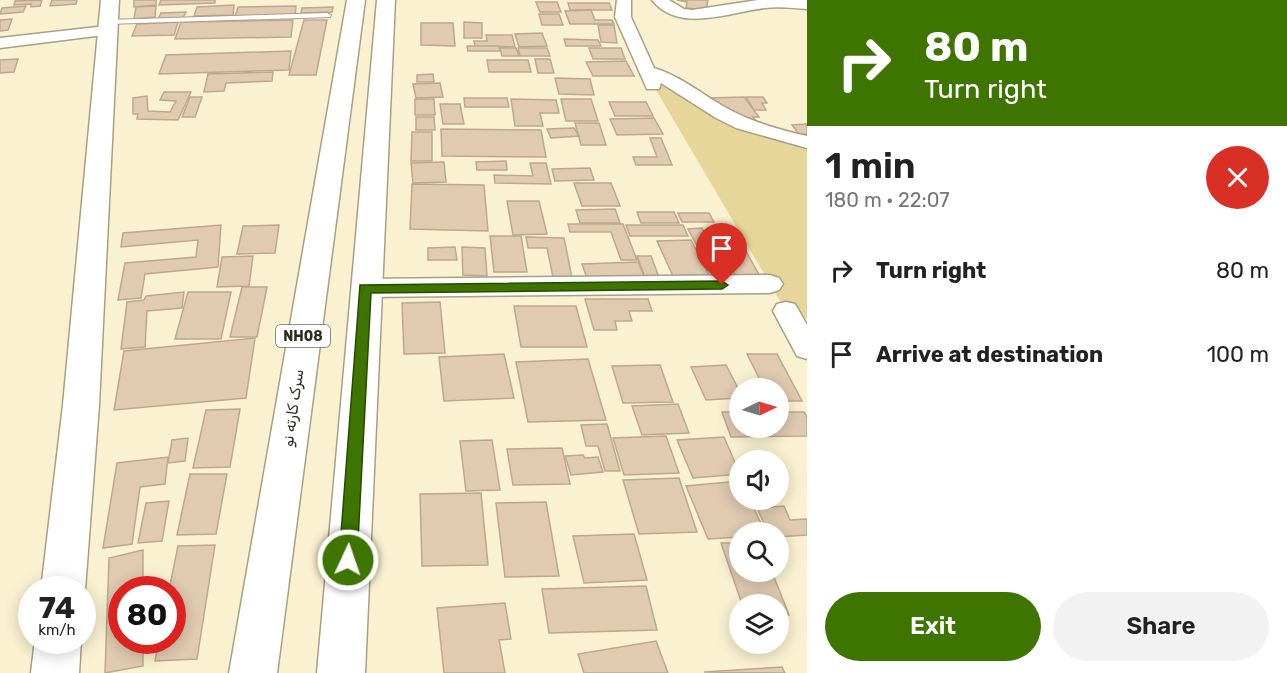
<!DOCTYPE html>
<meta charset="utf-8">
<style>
:root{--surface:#fff;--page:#f2f2f2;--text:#222;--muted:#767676;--accent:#3e7400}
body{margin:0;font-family:Rubik,"Noto Sans Arabic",sans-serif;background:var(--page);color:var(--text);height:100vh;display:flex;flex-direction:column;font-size:22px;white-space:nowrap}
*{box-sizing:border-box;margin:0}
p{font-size:20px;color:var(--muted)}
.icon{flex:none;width:33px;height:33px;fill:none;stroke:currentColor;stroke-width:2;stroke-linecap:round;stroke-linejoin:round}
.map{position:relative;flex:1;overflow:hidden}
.side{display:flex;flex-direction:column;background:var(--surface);width:480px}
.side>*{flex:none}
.top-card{background:#3e7400;color:#fff;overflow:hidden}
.needle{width:39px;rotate:85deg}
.tools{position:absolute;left:729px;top:378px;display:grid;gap:12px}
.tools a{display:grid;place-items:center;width:60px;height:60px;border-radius:50%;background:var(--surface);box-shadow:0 3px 15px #0003;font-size:30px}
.speed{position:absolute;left:18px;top:576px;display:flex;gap:12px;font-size:30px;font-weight:700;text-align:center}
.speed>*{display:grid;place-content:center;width:78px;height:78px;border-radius:50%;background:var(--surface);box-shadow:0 3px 15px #0003;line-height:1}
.speed small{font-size:15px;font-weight:400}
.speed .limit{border:9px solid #d22;background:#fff;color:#111}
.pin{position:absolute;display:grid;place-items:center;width:51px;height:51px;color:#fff;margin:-62px -26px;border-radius:50% 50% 50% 0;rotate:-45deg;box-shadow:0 0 6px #0007}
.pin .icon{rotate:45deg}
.me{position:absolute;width:66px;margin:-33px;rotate:3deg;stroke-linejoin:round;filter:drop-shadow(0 0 4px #0008)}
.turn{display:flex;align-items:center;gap:21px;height:126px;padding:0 18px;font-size:27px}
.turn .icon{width:78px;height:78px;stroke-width:2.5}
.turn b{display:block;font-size:42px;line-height:51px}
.round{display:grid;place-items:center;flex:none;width:63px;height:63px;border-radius:32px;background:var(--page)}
.headline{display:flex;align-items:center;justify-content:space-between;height:102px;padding:0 18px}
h1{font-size:36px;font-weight:600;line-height:45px}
.cta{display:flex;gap:12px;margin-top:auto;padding:12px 18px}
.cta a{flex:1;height:69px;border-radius:36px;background:var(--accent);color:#fff;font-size:24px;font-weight:600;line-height:69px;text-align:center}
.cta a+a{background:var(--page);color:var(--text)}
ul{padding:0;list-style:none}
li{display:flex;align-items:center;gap:18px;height:84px;padding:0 18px}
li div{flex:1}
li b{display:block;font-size:22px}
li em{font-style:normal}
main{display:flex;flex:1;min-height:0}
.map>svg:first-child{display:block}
.green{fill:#e7d69a}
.building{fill:#e0cab0;stroke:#bda88f;stroke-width:1.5}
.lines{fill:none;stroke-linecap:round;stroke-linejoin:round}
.service-casing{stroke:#a8a082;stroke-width:2}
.minor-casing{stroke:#a8a082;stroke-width:3}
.secondary-casing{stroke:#a8a082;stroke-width:3}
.trunk-casing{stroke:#a8a082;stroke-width:3}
.service{fill:#fff;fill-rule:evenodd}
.minor{fill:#fff;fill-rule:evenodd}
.secondary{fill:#fff;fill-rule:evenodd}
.trunk{fill:#fff;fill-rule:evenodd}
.route{fill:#3e7400;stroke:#284b00;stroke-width:1.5}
.labels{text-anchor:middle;stroke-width:6;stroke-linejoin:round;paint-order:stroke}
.shield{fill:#fff;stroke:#6d6b62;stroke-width:1.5}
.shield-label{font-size:14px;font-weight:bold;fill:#2f2b1f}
.street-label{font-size:15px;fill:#2f2b1f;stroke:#fff}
</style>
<main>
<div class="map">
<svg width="807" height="673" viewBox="0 0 807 673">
<rect width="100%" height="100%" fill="#faf1d1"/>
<!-- green -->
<polygon class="green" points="653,85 670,87 752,134 807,148 807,319 798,312 786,311"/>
<!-- building -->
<g class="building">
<polygon points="42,0 40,6 31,7 31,4 14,5 15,1"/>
<polygon points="52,0 77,0 76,4 50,6"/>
<polygon points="134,0 156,0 156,5 134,7"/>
<polygon points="161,0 215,0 215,3 159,5"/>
<polygon points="677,0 708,0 706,10 686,8 687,2"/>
<polygon points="536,2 557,2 561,12 540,12"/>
<polygon points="568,3 609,3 612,10 570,10"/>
<polygon points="234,5 233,15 194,16 197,7"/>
<polygon points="26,6 23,12 0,14 2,8"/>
<polygon points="156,6 155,17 134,19 136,7"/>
<polygon points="296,6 295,16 235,17 238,7"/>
<polygon points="333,7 332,12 301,13 302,8"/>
<polygon points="591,10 595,20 612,20 614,24 570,24 565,11"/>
<polygon points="186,12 183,18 158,19 161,13"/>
<polygon points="539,14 559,14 563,25 542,25"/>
<polygon points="12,19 8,30 0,31 0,20"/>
<polygon points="293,20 291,37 175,39 181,22"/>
<polygon points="304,20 327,20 316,75 289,75"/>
<polygon points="178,22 174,35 132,36 137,24"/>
<polygon points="464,22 482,23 482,38 464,38"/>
<polygon points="421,23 453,23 455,46 421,45"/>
<polygon points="598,25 614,25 617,43 601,42"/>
<polygon points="542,33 547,46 519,47 515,34"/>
<polygon points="486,35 512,35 515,47 475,46 474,41 487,41"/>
<polygon points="564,39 598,40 601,46 566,46"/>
<polygon points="467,46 499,46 500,51 468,51"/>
<polygon points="500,48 516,48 519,56 502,56"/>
<polygon points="518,48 547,48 550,56 520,56"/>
<polygon points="589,48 621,48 625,59 593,59"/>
<polygon points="291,51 289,70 159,74 166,55"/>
<polygon points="18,59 14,72 0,73 0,60"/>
<polygon points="535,59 550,59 554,73 538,73"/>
<polygon points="487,60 528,60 531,72 489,72"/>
<polygon points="626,61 634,76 593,76 586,62"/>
<polygon points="273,72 272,81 226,83 224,91 204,92 208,74"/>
<polygon points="433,74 434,82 417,82 417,75"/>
<polygon points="555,78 590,79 594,95 559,94"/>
<polygon points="440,83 443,97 416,98 413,84"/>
<polygon points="164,92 191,92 178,120 137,119 138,114 133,114 133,98 147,96 148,111 170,112 176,101 160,100"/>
<polygon points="190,97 202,97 195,117 182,117"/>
<polygon points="744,97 759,117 753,117 758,124 726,111 709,98"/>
<polygon points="746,97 763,97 767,103 762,103 766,110 754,110"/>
<polygon points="464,98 507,98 509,107 465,107"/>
<polygon points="415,99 434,99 435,115 415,115"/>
<polygon points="511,99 556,100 559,113 540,113 543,126 515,126"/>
<polygon points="561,99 591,99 598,121 566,121"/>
<polygon points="609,102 646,102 653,116 615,116"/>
<polygon points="440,104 460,104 464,124 443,124"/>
<polygon points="416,117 434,117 435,130 416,130"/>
<polygon points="654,118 663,134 617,135 610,119"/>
<polygon points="575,123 599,123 606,145 581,145"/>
<polygon points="807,124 807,134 799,134 792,125"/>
<polygon points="574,128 579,136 551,138 547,129"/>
<polygon points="441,129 541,130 546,157 442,156"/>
<polygon points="412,132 432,132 432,161 411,161"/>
<polygon points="650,138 661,138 672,165 636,165 633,157 657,157"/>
<polygon points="506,161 507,170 477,170 476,162"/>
<polygon points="444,162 446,182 413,183 411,163"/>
<polygon points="530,163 546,163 551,184 495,183 494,175 533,176"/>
<polygon points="590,168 594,180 555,181 552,169"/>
<polygon points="574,183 611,183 620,206 582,206"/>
<polygon points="412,184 484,185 488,231 410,229"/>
<polygon points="507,201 539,201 547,234 513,235"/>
<polygon points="615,209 620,223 580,223 576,210"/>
<polygon points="637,212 674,212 679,223 641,223"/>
<polygon points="678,213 709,213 714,222 682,222"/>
<polygon points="568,224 623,224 637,260 621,260 611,232 570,232"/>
<polygon points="221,225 218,267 145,274 141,298 118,300 125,263 196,257 198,240 121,247 123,233"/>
<polygon points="279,225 275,253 237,254 243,226"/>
<polygon points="626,225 683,225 688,236 630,236"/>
<polygon points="702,228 716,255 702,255 688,229"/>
<polygon points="712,232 735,232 761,278 737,279"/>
<polygon points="490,236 521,236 527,272 494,272"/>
<polygon points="526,237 564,238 572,278 553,277 547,248 528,248"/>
<polygon points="691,240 709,275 673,276 657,241"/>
<polygon points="455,247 457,260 428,260 428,248"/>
<polygon points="462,247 485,248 487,276 463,275"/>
<polygon points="253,256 249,286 217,287 222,257"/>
<polygon points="637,256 651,256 660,280 646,280"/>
<polygon points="638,262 645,278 588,281 582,264"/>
<polygon points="242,287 267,287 257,337 230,337"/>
<polygon points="184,292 182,308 147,311 145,347 121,349 127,302 144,300 146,296"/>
<polygon points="188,292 231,292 221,339 175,339"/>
<polygon points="585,299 648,299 652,311 629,311 632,321 615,321 617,330 594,330"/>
<polygon points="440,302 445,353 404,354 402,303"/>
<polygon points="514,306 576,306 587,347 521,347"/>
<polygon points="255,338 246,398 114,410 124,351"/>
<polygon points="504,354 514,398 444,401 439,357"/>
<polygon points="747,354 777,354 802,401 778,401 778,388 764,388"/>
<polygon points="588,359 606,420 528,422 516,362"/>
<polygon points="660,365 673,402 623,403 612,366"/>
<polygon points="726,365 740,392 740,398 706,400 691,367"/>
<polygon points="678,404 689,433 642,435 632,406"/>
<polygon points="240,409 230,467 193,468 206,410"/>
<polygon points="722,412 740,412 740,428 778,428 778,412 804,412 807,417 807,436 731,437"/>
<polygon points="607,424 620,471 605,471 598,446 586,446 581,425"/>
<polygon points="666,436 679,473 624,475 613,438"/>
<polygon points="724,437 740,474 693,478 677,440"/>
<polygon points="188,438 185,461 168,463 172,440"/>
<polygon points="492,440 500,490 466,491 460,441"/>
<polygon points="562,448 570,484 513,485 507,449"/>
<polygon points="583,455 585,458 598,457 603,472 571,475 565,456"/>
<polygon points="168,457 165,484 140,487 132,544 103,548 117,463"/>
<polygon points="190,474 227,474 216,534 177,535"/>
<polygon points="679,478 697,532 639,534 623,480"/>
<polygon points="740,481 740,500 750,500 765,532 740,532 740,537 708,539 686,486"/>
<polygon points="481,493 488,565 422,566 420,494"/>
<polygon points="169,501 162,541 138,543 146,503"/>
<polygon points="546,502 559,576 505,577 496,503"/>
<polygon points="784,506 790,520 807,519 807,535 778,537 778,532 768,532 757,508"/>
<polygon points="634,534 647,580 584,583 573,536"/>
<polygon points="721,543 740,543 740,572 772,572 789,615 778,615 778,604 742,604"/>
<polygon points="215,545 197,659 155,661 159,640 172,640 172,590 169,590 178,546"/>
<polygon points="143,550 143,590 122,590 122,640 143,640 143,666 105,673 109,558"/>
<polygon points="646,586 657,630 549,633 542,589"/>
<polygon points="505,603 511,639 499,640 505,673 444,673 437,608"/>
<polygon points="656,641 668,673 584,673 578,654"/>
<polygon points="782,667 785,673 704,672"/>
</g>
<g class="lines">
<!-- service casing -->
<g class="service-casing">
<polygon id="service" points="327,13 331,15 330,17 107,24 103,22 107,20"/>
</g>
<!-- minor casing -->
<g class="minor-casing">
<g id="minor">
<path d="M617,0h14v17l23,51c29,9 51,29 78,43 23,12 49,19 75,25v12l-71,-20 -20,-10 -55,-35 -2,6h-12l-32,-72z"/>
<path d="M652,0h17l15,9 8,1 66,-10h49v9c-14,-1 -28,-3 -42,-1 -35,4 -86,26 -113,-8z"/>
<polygon points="106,26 112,28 114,31 112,34 0,48 0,38"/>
<polygon points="770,275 779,278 783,284 779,290 770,293 365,297 356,294 352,288 356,282 365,279"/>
<polygon points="786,302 795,304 807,325 807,359 797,356 773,311 777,304"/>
</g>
</g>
<!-- secondary casing -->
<g class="secondary-casing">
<g id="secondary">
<polygon points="101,0 119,0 99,405 85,590 82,596 82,590 41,590 63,405"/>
<polygon points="35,640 81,640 79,673 31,673"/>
</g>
</g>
<!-- trunk casing -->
<g class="trunk-casing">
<g id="trunk">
<polygon points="347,0 365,0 277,673 229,673"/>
<polygon points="377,0 395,0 365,673 317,673"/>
</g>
</g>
<!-- service -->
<use href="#service" class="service"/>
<!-- minor -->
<use href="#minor" class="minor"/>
<!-- secondary -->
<use href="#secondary" class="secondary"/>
<!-- trunk -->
<use href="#trunk" class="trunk"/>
</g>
<!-- route -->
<polygon class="route" points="722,281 728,285 722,289 371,293 357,560 354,566 348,568 342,566 339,560 360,285"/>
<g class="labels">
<!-- shield labels -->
<rect class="shield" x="276" y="325" width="54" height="22" rx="4.5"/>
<g class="shield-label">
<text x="303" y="341">NH08</text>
</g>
<!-- street labels -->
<g class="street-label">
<text transform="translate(293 408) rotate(-82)" y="5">سرک کارته نو</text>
</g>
</g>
</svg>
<div class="tools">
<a><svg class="needle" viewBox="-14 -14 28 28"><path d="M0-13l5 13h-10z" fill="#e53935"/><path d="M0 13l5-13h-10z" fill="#767676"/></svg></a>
<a><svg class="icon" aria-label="sound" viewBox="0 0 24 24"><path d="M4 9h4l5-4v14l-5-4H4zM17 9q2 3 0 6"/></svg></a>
<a><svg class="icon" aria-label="search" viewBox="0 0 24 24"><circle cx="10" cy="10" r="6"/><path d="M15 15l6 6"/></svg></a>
<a><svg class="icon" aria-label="layers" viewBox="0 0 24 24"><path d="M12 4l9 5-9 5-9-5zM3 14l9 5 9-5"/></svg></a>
</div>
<div class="speed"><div>74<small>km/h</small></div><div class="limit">80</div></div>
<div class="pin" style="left:722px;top:285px;background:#d93025"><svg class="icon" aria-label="arrive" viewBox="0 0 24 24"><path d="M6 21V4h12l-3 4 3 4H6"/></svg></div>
<svg class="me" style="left:348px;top:560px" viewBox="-20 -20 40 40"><circle r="17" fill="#3e7400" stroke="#fff" stroke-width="3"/><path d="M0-11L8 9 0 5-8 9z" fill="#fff"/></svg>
</div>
<section class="side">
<div class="top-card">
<div class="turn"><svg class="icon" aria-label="right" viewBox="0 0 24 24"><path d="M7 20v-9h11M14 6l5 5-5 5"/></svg><div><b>80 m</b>Turn right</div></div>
</div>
<div class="headline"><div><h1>1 min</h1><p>180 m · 22:07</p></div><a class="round" style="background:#d93025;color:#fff"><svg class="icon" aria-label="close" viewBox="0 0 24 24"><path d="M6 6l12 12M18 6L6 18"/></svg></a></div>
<ul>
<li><svg class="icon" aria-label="right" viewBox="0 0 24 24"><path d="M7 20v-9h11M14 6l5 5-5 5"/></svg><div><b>Turn right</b></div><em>80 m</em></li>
<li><svg class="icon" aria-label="arrive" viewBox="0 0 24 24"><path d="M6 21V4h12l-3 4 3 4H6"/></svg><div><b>Arrive at destination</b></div><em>100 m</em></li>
</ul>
<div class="cta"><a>Exit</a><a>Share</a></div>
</section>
</main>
